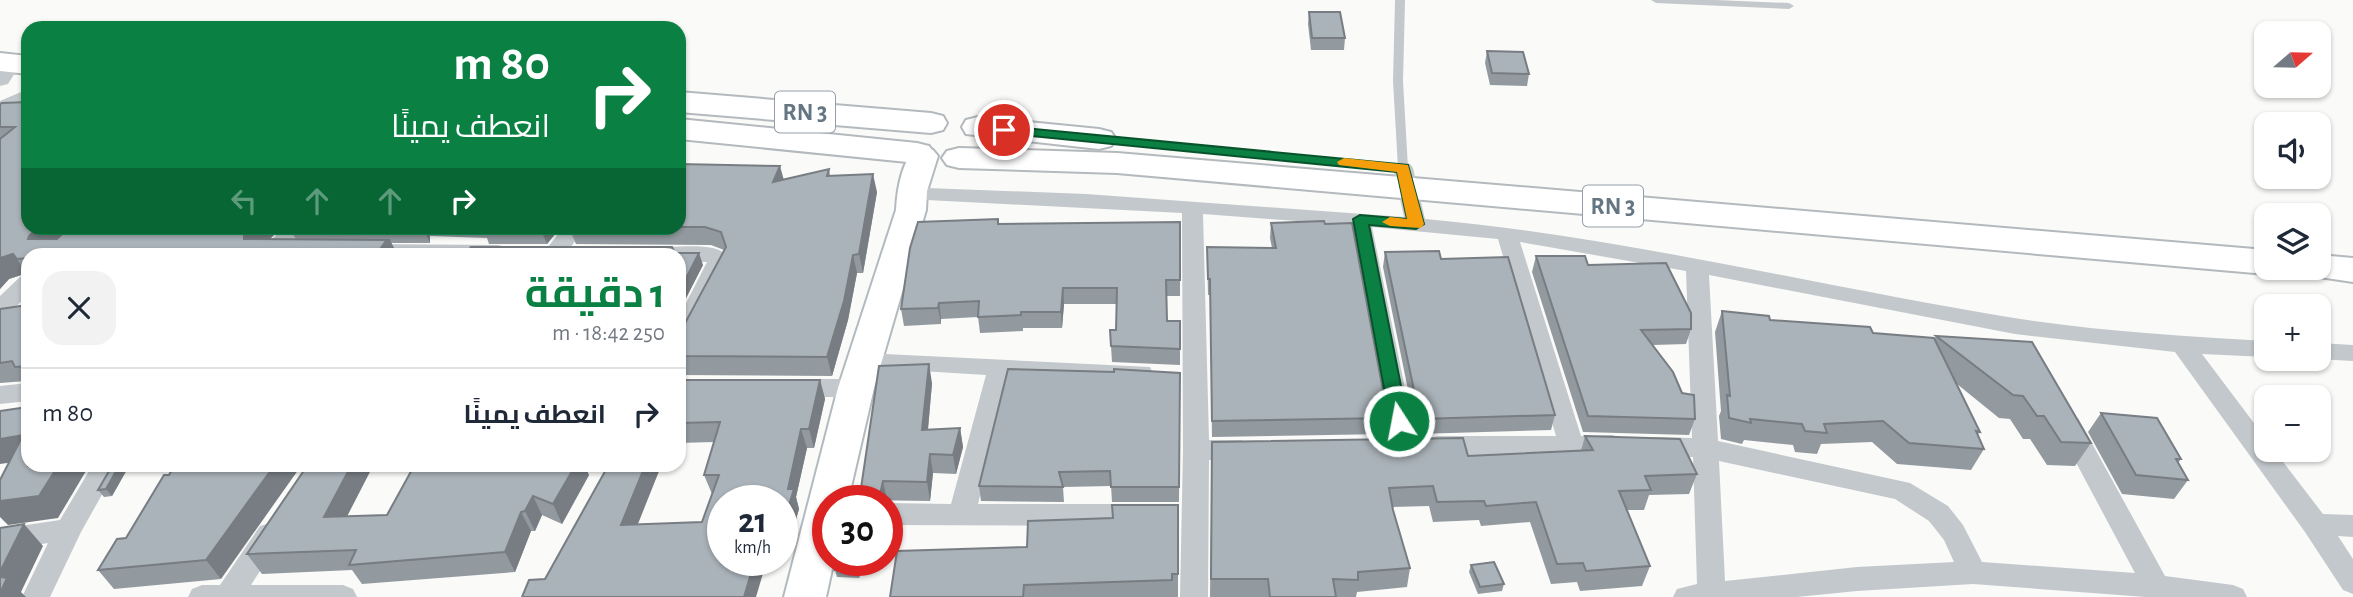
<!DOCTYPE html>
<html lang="ar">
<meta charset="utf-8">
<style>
:root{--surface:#fff;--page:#f2f2f3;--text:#1f2937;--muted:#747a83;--line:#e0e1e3;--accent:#0b8043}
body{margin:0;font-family:"Alegreya Sans",Cairo,sans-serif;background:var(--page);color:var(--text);direction:rtl;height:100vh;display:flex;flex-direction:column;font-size:26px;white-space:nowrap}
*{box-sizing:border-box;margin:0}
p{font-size:23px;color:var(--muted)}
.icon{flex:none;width:38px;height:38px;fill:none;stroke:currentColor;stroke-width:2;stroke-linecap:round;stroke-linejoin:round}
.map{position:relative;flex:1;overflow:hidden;direction:ltr}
.sheet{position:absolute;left:21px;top:248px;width:665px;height:224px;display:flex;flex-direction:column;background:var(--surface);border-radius:21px;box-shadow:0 2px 5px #0004;direction:rtl}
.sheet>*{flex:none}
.hud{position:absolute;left:21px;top:21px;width:665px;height:214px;border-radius:21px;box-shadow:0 2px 5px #0004;direction:rtl;background:#0b8043;color:#fff;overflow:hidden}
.needle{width:46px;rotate:70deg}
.controls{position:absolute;left:2254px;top:21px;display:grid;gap:14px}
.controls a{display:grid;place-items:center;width:77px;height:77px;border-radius:14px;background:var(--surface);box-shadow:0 2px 5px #0004;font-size:35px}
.speed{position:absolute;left:707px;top:485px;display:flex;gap:14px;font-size:35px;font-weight:700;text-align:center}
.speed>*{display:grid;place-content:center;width:91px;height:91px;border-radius:50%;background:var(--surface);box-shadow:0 2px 5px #0004;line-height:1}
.speed small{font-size:18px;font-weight:400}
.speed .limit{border:10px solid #d22;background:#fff;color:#111}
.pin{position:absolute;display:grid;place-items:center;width:60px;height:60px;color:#fff;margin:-30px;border:4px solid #fff;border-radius:50%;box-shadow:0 2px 7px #0007}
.me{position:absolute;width:77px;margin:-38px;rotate:349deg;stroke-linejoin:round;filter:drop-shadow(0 0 5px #0008)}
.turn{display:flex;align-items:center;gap:24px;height:147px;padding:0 21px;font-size:32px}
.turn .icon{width:91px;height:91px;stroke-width:2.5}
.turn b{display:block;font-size:49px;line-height:60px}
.lanes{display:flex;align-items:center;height:66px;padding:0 21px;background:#0003;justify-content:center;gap:35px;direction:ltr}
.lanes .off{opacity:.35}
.round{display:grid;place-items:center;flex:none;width:74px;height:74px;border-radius:21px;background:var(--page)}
.headline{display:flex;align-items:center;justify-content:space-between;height:119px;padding:0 21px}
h1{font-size:42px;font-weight:700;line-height:52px;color:var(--accent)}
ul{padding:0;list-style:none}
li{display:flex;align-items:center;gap:21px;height:91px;padding:0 21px;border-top:2px solid var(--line)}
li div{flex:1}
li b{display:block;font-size:26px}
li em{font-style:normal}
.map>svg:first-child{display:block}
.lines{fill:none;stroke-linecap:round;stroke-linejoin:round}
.secondary-casing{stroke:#b3babf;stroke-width:4}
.trunk-casing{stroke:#b4b9bd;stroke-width:4}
.service{fill:#c3c8cc;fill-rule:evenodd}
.minor{fill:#c3c8cc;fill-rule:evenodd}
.tertiary{fill:#c3c8cc;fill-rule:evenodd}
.secondary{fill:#fff;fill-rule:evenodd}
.trunk{fill:#fff;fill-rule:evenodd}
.wall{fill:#929a9f}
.shaded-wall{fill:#777d82}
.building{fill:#aab3b9;stroke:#777d82;stroke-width:2}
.route{fill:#0b8043;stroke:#07532c;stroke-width:2}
.slow{fill:#f59e0b}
.labels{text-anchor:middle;stroke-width:7;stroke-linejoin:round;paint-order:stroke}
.shield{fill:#fff;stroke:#939fa8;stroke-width:2}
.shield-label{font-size:24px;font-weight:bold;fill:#657683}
</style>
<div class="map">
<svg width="2353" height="597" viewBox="0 0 2353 597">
<rect width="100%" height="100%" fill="#fafaf8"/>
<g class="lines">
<!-- secondary casing -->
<g class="secondary-casing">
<path id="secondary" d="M923,147l10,3 5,6 -11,35 -1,19 -52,178 -26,112h-20v60h6l-8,37h-42l54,-209 58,-178c1,-20 5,-43 17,-60z"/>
</g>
<!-- trunk casing -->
<g class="trunk-casing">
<g id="trunk">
<polygon points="0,53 28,56 28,74 0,71"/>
<polygon points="679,92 931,113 943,116 947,123 943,130 931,133 679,112"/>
<polygon points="978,117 1099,129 1111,132 1116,139 1111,146 1099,149 966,134 962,127 966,120"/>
<polygon points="679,119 917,143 929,146 934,153 929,160 917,163 679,139"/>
<polygon points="959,148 1117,153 2266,250 2266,268 2281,268 2266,274 1117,173 959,168 947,165 942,158 947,151"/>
<polygon points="2319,255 2353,258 2353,282 2306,275 2301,268 2319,268"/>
</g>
</g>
<!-- service -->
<g class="service">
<polygon points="1395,0 1405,0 1403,81 1408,168 1403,171 1398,168 1393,81"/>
<polygon points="1651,0 1716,0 1789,3 1794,6 1789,9 1656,3"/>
</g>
<!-- minor -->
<g class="minor">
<path d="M1403,162l7,2 3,4 12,51c200,18 391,67 589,99 83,13 168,18 252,23v16l-64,-3 64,85v11h8l49,64 30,1v22l-15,-1 15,23v35l-10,-4 -38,-58 -130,-180 -160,-18 -306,-59 9,166 192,42 38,23 15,19 19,37 153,11 -79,-148 4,-7 9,-2 9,2 87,158 68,9 10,4 4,8h-101l-173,-13 -116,7 -60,6h-124l4,-8 20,-5 -4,-127h-39l-9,-3 -4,-7 4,-7 9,-3 38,1 -6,-167 -166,-29 61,194 31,-1 9,3 4,7 -4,7 -9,3 -175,1 -9,-3 -4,-7 4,-7 9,-3h119l-58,-197 -126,-12 45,220 -4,7 -9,3 -9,-3 -4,-7 -41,-222 -147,-11 6,226h32l9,3 4,7 -4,7 -9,3h-32l-1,137h-28l3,-147 -1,-237 -255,-13 -7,-2 -3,-4 3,-4 7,-2 159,6 318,23 -11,-49 3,-4zM1719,461l176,38 34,22 15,19 10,22 -97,5 -132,14z"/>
<polygon points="283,228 306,228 281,256 257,256"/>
<polygon points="563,228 585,228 564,256 546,256 544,252"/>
<polygon points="364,244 498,245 506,247 509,252 507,256 356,256 353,251 356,246"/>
<path d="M669,247c16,0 60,-6 60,17l-38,75 -4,6 -8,2v-30l28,-55 -28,-1v-5h-20l2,-7z"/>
<polygon points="28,275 28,295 8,314 0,317 0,296 20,277"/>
<polygon points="2319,343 2353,345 2353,361 2318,359"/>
<polygon points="864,353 1150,367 1153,373 1150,379 1141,381 1010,376 978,504 1143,504 1153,508 1157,515 1153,522 1143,526 887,525 887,503 951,504 986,375 856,367 852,361 856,355"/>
<polygon points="793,379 856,379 865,382 868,388 865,394 856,397 793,397 784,394 781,388 784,382"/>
<polygon points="28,383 28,401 0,404 0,386"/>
<polygon points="92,466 118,466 81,532 50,597 22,597 48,543 0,551 0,529 60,520"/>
<polygon points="270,523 280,526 284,534 251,585 343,585 353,589 357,597 188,597 192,589 202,585 220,585 260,526"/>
</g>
<!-- tertiary -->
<g class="tertiary">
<polygon points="9,56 17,58 21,63 8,84 0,86 0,59"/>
<polygon points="28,89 28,106 0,118 0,101"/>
</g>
<!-- secondary -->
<use href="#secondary" class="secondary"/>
<!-- trunk -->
<use href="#trunk" class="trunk"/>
</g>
<!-- wall -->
<g class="wall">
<polygon points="1309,12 1345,38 1344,50 1311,50 1308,24"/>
<polygon points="1487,51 1529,74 1527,86 1490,85 1485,63"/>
<polygon points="28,102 28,228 281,228 269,239 296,239 289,228 560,228 547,244 489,244 487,238 430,236 430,243 391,243 398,256 28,256 28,274 27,273 9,279 0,289 0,104"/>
<polygon points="679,164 784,179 829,169 830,175 877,192 863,273 857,273 848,320 832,376 679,375 679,328 683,327 724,250 711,245 576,244 569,228 679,228"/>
<polygon points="1180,222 1180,296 1166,296 1167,321 1180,321 1180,365 1112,362 1110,330 1116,330 1116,304 1064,304 1062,328 1023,328 1023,331 980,333 978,317 941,319 941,324 904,326 901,309 999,224"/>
<polygon points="1271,223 1388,418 1386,434 1212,437 1210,295 1208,295 1207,247 1272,248 1270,238"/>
<polygon points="1385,252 1441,259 1555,415 1551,430 1417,434 1383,267"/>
<polygon points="675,253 703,265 685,300 679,299 679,256 464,256"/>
<polygon points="1536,256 1588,265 1691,329 1686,344 1653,345 1682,393 1695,419 1689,435 1583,432 1532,272"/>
<polygon points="28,305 28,383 26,381 0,383 0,309"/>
<polygon points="1722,311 1770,320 1873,333 1935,338 1936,336 2091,443 2075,466 2047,465 2030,439 2023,439 2010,419 1999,418 1957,384 1980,432 1977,435 1984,449 1971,470 1897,464 1872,442 1821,444 1817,454 1795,452 1793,445 1744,440 1742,444 1721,439 1719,416 1721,411 1715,332"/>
<polygon points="1180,373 1179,502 1112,502 1111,486 1063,487 1064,502 981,501 979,486"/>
<polygon points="679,380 820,380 825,399 814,448 807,448 796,497 799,509 789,543 782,543 782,500 723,560 545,579 608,466 661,466 637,524 702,522 712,494 704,475 714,442 679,443"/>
<polygon points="932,383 928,430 960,428 963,447 956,474 933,473 930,501 862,500 860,495"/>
<polygon points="2101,413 2181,459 2178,463 2188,480 2174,499 2122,494 2088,432"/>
<polygon points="1585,436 1697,474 1689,494 1649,495 1644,510 1627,510 1650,566 1642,586 1580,591 1577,582 1551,584 1530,522 1481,526 1479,520 1433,522 1429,506 1392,507 1410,568 1407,587 1357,592 1356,597 1210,597 1212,442 1468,456 1581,451"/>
<polygon points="129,466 112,496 104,497 98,490"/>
<polygon points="169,475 221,579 114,589 98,570 126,538"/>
<polygon points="589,475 562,524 542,515 535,531 531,531 515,572 362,584 352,570 262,574 247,554 347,516 387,515"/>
<polygon points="1178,505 1178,597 890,597 1027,547 1113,518"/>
<polygon points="838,560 864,560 859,578 837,577 835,570"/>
<polygon points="1471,565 1504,584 1502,591 1478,594 1469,572"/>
</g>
<!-- shaded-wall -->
<g class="shaded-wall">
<polygon points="780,166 785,184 773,182"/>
<polygon points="873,174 877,192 863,273 859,254"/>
<polygon points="37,228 69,228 42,256 28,239 29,236"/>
<polygon points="252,228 281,228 257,252 244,239 244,236"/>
<polygon points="423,228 426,228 430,236 430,243"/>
<polygon points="540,228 560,228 547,244"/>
<polygon points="390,240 398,256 375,256 386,241"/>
<polygon points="699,253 703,265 685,300 681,288"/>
<polygon points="13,254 27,273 9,279 0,289 0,258"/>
<polygon points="853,255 857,273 848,320 832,376 827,357"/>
<polygon points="1063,288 1064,304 1062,328 1061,312"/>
<polygon points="939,303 941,319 941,324 938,308"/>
<polygon points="929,364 932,383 926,450 922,430"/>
<polygon points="820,380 825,399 814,448 809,429"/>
<polygon points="960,428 963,447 956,474 953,455"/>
<polygon points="801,429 807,448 796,497 799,509 789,543 783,524 788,489"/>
<polygon points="23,435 28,460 0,464 0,439"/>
<polygon points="930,454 933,473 930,501 927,482"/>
<polygon points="58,466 81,466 86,471 58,518 8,525 0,517 0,501"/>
<polygon points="119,466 129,466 112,496 106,489"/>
<polygon points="274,466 301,466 221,579 206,560"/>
<polygon points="351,466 373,466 337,536 324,517"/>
<polygon points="570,466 585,466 589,475 562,524 553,504"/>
<polygon points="645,466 661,466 630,544 621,525"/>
<polygon points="883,481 887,500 882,500 880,494"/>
<polygon points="533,496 542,515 535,531 525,511"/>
<polygon points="521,512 531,531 515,572 505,552"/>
<polygon points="24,524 43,546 21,592 26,597 0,597 0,572"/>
<polygon points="755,560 767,560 756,597 744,597"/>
<polygon points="860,560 864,560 859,578 858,571"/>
</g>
<!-- building -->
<g class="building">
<polygon points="1309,12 1340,12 1345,38 1312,38"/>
<polygon points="1487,51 1523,52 1529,74 1492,73"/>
<polygon points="28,102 28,228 37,228 29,236 28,239 57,239 68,228 252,228 244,236 244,239 390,240 386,241 375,256 263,256 266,252 205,253 203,256 78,256 79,254 58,256 28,256 28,258 17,259 13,254 0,258 0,139 15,127 0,127 0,104 2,103"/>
<polygon points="679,164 780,166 773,182 829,169 827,176 873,174 859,254 853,255 844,301 827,357 679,356 679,328 683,327 726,247 721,232 705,227 679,227"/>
<polygon points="998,219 998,224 1180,222 1180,280 1166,280 1167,321 1180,321 1180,349 1111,346 1110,330 1116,330 1117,288 1063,288 1061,312 1021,312 1021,315 978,317 979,301 939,303 938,308 901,309 910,248 918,222"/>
<polygon points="1324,221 1325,224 1352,223 1388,418 1212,421 1210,279 1208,279 1207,247 1276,248 1271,223"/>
<polygon points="471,247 672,247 675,253 699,253 681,288 679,287 679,256 464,256"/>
<polygon points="1439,251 1441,259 1508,257 1555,415 1420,419 1385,252"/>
<polygon points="1536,256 1585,256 1588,265 1666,263 1691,313 1691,329 1641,330 1673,372 1682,393 1694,395 1695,419 1588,416"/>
<polygon points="28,305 28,366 15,367 12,361 0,363 0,309"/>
<polygon points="1722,311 1769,316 1770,320 1870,327 1873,333 1934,338 1980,432 1976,431 1984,449 1909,443 1883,421 1824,424 1827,433 1805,431 1802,424 1750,419 1751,423 1729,418 1727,395 1730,396"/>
<polygon points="1936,336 2032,342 2091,443 2061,442 2044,416 2037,416 2023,396 2013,395"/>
<polygon points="929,364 922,430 960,428 953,455 930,454 927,482 883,481 880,494 860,495 879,366"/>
<polygon points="1008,369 1114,372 1114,369 1180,373 1179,487 1111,487 1110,471 1059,472 1063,487 979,486"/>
<polygon points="679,380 820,380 809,429 801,429 788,489 794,489 783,524 782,524 782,500 723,500 723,560 755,560 744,597 522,597 529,580 545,579 608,466 645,466 621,525 702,522 719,475 704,475 720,422 679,423"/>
<polygon points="28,407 28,466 58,466 39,496 0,501 0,480 23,435 0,439 0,411"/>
<polygon points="2101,413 2157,418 2181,459 2176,459 2188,480 2136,475"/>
<polygon points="1585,436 1680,439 1697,474 1645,476 1651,490 1619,491 1650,566 1586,571 1583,563 1557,564 1536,502 1486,506 1484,501 1437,502 1433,486 1389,488 1393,510 1410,568 1358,572 1358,580 1333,579 1336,597 1270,597 1268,579 1211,579 1212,442 1463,438 1468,456 1593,450"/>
<polygon points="112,466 119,466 106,489 98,490"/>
<polygon points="174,466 274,466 206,560 98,570 117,539 126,538 164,475 169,475"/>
<polygon points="307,466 351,466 324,517 387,515 414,466 575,466 553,504 533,496 525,511 521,512 505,552 349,565 356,550 247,554"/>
<polygon points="1112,505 1178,505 1178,574 1172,574 1172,580 1024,585 1023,597 890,597 897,551 1027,547 1028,521 1113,518"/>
<polygon points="24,524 0,572 0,528"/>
<polygon points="838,560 860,560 858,571 835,570"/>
<polygon points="1494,562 1504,584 1480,587 1471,565"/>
<polygon points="0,577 7,578 0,593"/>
</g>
<!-- route -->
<polygon class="route" points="1004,126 1408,165 1424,224 1416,229 1369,225 1408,421 1405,426 1393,426 1390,421 1353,219 1360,215 1407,219 1397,172 1000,133 1000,127"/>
<!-- slow -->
<polygon class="slow" points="1344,158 1408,165 1424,224 1421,228 1390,226 1382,222 1390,217 1407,219 1397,172 1339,165 1337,162"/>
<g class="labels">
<!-- shield labels -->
<g class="shield">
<rect x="775" y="91.5" width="60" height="41" rx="5"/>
<rect x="1583" y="185.5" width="60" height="41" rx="5"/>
</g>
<g class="shield-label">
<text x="805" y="120">RN 3</text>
<text x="1613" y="214">RN 3</text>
</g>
</g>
</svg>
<div class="controls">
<a><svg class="needle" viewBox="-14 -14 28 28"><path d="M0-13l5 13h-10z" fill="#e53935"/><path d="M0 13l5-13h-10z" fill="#747a83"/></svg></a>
<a><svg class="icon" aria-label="sound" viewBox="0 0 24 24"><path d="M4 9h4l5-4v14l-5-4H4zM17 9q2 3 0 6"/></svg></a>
<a><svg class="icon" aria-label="layers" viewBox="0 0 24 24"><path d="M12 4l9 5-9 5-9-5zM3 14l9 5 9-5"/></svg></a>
<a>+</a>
<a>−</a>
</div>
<div class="speed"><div>21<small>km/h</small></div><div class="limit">30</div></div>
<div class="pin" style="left:1004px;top:130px;background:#d93025"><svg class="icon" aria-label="arrive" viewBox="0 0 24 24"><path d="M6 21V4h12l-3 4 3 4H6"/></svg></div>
<svg class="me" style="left:1399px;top:421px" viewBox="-20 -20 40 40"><circle r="17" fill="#0b8043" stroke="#fff" stroke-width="3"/><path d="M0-11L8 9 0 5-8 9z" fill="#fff"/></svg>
<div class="hud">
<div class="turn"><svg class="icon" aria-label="right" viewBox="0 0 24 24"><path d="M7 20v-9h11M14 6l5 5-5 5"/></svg><div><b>80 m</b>انعطف يمينًا</div></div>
<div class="lanes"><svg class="icon off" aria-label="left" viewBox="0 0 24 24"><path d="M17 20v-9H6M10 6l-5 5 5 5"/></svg><svg class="icon off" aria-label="ahead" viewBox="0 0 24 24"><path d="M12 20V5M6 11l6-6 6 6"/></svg><svg class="icon off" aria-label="ahead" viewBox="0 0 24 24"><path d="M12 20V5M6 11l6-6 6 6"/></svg><svg class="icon" aria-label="right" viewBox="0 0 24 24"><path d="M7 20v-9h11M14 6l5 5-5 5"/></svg></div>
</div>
<section class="sheet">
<div class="headline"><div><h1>1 دقيقة</h1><p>250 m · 18:42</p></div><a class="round"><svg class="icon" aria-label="close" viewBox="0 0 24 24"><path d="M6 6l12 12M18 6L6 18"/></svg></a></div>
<ul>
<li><svg class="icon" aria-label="right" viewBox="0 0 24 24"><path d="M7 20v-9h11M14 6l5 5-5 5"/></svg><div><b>انعطف يمينًا</b></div><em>80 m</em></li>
</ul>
</section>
</div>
